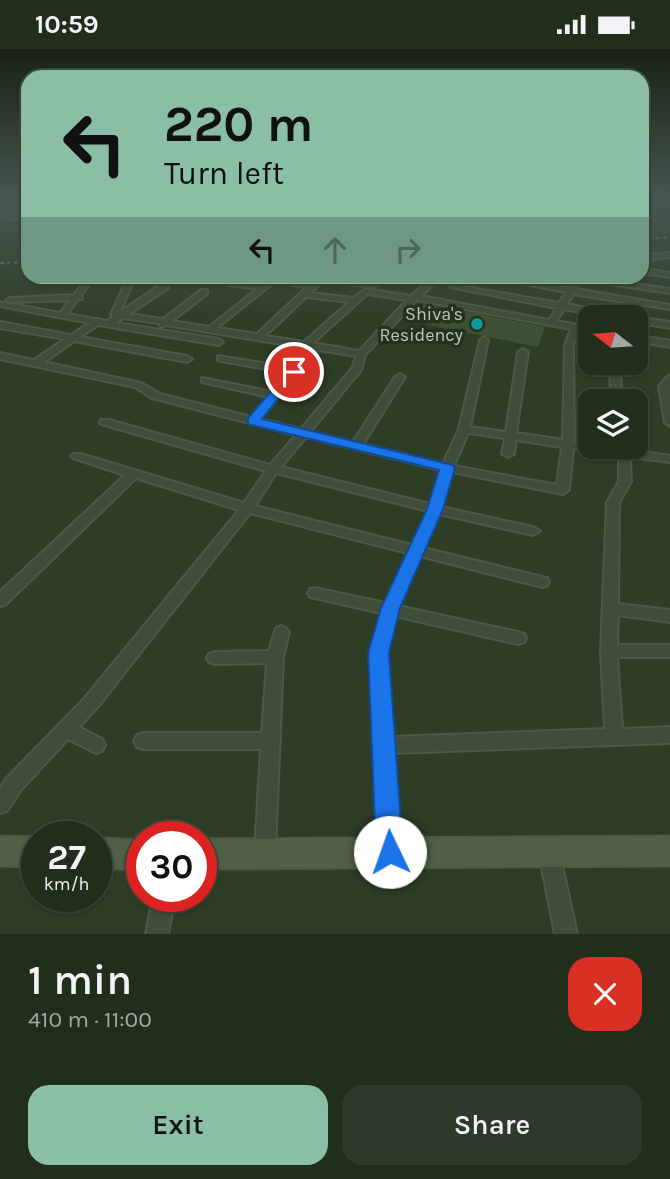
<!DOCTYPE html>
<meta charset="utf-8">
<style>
:root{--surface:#222e1c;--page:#2e3a29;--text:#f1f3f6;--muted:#a2a8a3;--line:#3f4a3b;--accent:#8abfa5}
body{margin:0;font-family:Karla,sans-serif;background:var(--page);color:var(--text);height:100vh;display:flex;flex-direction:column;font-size:26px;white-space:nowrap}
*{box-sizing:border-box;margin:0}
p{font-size:23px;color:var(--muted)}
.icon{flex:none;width:38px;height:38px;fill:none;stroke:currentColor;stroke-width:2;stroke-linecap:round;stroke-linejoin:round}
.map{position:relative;height:885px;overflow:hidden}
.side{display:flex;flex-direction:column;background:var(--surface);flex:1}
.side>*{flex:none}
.guide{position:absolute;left:21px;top:21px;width:628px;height:214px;border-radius:21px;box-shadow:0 2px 5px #0004,0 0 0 2px var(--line);background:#8abfa5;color:#111;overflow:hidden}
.needle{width:46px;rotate:287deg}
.tools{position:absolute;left:578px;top:256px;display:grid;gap:14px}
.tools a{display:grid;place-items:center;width:70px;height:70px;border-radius:14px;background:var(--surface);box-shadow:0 2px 5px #0004,0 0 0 2px var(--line);font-size:35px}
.speed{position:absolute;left:21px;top:772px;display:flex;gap:14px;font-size:35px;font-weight:700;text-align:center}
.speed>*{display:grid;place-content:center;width:91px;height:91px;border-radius:50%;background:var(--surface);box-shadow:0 2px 5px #0004,0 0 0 2px var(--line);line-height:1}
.speed small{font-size:18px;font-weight:400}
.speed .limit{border:10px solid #d22;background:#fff;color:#111}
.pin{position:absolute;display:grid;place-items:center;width:60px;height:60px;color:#fff;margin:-30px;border:4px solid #fff;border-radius:50%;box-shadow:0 2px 7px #0007}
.me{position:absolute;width:77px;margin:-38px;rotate:357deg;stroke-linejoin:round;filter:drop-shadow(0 0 5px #0008)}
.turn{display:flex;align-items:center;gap:24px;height:147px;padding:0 28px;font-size:32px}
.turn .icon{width:91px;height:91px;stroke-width:2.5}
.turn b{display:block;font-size:49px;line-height:60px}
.lanes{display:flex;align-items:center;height:66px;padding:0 28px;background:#0003;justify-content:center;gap:35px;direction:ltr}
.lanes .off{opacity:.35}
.round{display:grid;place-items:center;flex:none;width:74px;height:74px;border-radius:21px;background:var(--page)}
.overview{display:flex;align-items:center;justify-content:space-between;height:119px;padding:0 28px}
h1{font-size:42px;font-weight:600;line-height:52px}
.cta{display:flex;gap:14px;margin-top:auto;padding:14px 28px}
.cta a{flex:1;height:80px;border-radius:21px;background:var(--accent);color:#111;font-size:28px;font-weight:600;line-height:80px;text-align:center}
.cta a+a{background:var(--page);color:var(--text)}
.status{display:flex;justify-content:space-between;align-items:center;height:49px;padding:0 35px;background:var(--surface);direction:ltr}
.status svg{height:19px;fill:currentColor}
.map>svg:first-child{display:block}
.building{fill:#3f5134}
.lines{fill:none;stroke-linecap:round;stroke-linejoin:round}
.street-casing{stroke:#4c5a45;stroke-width:4}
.secondary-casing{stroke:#4c5a45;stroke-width:3}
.street{fill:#404d39;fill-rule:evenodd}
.secondary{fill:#4f6047;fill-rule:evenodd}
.rail-far1{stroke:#64745b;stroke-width:2;stroke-dasharray:3.5 3.5;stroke-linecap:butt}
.rail{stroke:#64745b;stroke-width:2.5;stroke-dasharray:4.5 4.5;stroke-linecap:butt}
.route{fill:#1a73e8;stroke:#114b97;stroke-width:2}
.culture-dot{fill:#0f9aa8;stroke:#25331e;stroke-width:2.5}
.labels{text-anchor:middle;stroke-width:7;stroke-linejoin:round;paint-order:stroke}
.far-poi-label{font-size:18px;fill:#bbc9b5;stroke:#25331e;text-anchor:end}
</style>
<div class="status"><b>10:59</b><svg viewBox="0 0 49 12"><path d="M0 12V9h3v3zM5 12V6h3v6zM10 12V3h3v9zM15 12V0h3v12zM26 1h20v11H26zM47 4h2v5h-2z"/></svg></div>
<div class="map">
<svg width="670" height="885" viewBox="0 0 670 885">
<rect width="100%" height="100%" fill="#2e3d25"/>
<!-- building -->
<polygon class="building" points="425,255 545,278 538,298 409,272"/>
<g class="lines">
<!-- street casing -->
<g class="street-casing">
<g id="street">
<polygon points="28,153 28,157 2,165 28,168 28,172 0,169 0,162"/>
<polygon points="670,204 670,208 642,211 642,207"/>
<polygon points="642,220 670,224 670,228 642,224"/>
<path d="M88,228h47l-15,35 42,-28h6v4l-39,26 34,5 38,-29h6v4l-35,27 37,6 48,-38 -27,-4h-3v-4l35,4 10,-8 40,6 5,-6 56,6 4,2 -4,2 -50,-6 -13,12 43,5 12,-9 46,7 22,-19h7l-19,19 128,24 8,-12 -107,-21 4,-2 105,18 7,-11 -79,-15h14l68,11 5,-9 -2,-2h15l83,12v4l-89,-13 -5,9 94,16v4l-97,-15 -6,10 61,13h-19l-45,-8 -8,12 34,6v6l-11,-2 -6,15 1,96 16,2v2l28,2v-2h12v4l40,6v6l-40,-5 1,24 -12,22 -1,101 52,6v12l-52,-7 -1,30h53v12h-53l5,72 48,-2v16l-277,10 7,99 -3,7 -7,3 -7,-3 -3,-7 -10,-199 11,-40 -66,-15 -5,-1 -2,-4 2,-4 5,-1 70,15 23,-50 -158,-40 -154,196 -17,18 23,12 3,6 -3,6 -6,2 -28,-14 -48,52 -13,20 -7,2v-25l6,-9 78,-80 155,-189 -103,-32 -131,127 -5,1v-14l125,-117 -52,-17 -2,-2 2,-2h8l163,49 22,-32 -165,-47 -1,-2 1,-2h8l161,45 26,-30 -144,-37 -17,-11 -135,-28v-6l34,7 31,-21 -65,-11v-6l71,13 19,-12 -90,-17v-4l60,11 10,-13 -60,2 -4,-2 4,-2 64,-3zM93,231h34l-16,34 3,2 -7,5 -40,-7 11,-15h4l-1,-4zM274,233l33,5 -50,47 -40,-6zM367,245l40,6 -48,51 -46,-8zM306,248l43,5 -45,40 -39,-6zM417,251l154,29 -6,17 -2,94 -47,-7 12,-81 -5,-3 -5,3 -12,80 -36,-5 18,-87 -4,-3 -4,3 -21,89 -16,35 -80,-20 42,-67 -5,-3 -5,3 -42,65 -43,-10 51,-62 4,-15zM123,269l35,5 4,4 4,-2 145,24 -17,19 -76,-12v4l3,1 68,12 -16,19 -71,-14v4l67,15 -18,20 -91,-23 -19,-11 -97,-21 30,-21 113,21 5,-3 -5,-3 -107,-19 18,-12 121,20 4,-3 -4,-3 -103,-16zM319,301l37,6 -3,11 -52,62 -41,-10zM468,384l37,5 -3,16 6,3 6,-3 2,-14 46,7 -5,38 -103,-19zM306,388l135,33 -11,34 -149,-37zM573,399l46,7v26l-12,22 -6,148 4,78 -213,8 -6,-84 9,-37 123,28 6,-2 2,-4 -2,-4 -6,-2 -120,-26 22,-50 122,31 5,-1 2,-4 -2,-4 -5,-1 -118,-29 15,-34 94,21 7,-4 -7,-4 -91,-20 10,-35 111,22 6,-4zM276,424l152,38 -16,34 -157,-39z"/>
<polygon points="634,268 635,268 670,273 670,279 635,273"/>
<polygon points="635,286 670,292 670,298 635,292"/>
<polygon points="609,313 619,313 622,352 612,352"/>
<polygon points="670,327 670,377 665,374 659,337 667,328"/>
<polygon points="281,577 286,579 289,583 283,608 275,803 272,810 265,813 258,810 255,803 261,700 143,700 137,698 134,692 137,686 143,684 262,684 267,614 215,615 209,613 207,609 209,605 215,603 269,602 276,579"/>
<polygon points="549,793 556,796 559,803 577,885 555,885 539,803 542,796"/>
<polygon points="153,847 175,847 168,885 146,885"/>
</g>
</g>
<!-- secondary casing -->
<g class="secondary-casing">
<g id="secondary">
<polygon points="0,787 37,788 37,818 0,817"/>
<polygon points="670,787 670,817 201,820 201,790"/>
<polygon points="96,789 142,791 142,821 96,819"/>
</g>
</g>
<!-- street -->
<use href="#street" class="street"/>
<!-- secondary -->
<use href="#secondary" class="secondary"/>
<!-- rail-far1 -->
<g class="rail-far1">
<polyline points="642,190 670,188"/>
<polyline points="0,214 28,213"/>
</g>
<!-- rail -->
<polyline class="rail" points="0,214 5,214"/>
</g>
<!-- sky -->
<linearGradient id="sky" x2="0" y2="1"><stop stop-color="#192214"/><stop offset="0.55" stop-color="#465751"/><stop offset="1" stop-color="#465751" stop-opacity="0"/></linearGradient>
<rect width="670" height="275" fill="url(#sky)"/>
<!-- route -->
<polygon class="route" points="294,319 300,323 262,370 453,416 455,419 443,460 400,559 389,604 403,803 399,812 390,816 380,812 376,803 368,604 381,559 427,460 439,421 248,375 248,369 290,320"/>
<!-- markers -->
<circle class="culture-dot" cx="477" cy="275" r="7"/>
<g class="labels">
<!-- far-poi labels -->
<g class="far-poi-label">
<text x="463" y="271">Shiva's<tspan x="463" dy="21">Residency</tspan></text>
</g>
</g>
</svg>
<div class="tools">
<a><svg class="needle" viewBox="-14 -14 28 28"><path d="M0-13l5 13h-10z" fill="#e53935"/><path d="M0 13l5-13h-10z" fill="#a2a8a3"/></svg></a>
<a><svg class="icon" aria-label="layers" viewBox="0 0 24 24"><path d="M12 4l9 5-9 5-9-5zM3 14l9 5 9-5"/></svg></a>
</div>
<div class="speed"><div>27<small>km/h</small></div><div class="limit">30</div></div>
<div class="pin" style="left:294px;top:323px;background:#d93025"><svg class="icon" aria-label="arrive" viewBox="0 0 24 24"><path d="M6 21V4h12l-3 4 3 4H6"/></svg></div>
<svg class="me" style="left:390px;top:803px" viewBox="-20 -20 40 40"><circle r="19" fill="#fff"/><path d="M0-13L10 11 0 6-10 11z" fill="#1a73e8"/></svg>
<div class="guide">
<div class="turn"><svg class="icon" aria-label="left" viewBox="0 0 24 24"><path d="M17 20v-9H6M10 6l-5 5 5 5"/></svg><div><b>220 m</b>Turn left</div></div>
<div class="lanes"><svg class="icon" aria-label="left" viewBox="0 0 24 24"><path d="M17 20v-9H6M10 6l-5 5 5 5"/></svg><svg class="icon off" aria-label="ahead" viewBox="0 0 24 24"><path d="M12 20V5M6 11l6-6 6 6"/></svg><svg class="icon off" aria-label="right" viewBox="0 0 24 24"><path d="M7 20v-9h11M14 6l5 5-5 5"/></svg></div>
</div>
</div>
<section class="side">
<div class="overview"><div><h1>1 min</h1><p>410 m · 11:00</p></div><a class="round" style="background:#d93025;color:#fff"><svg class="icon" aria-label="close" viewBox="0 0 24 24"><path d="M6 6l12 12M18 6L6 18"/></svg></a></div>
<div class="cta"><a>Exit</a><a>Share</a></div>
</section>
